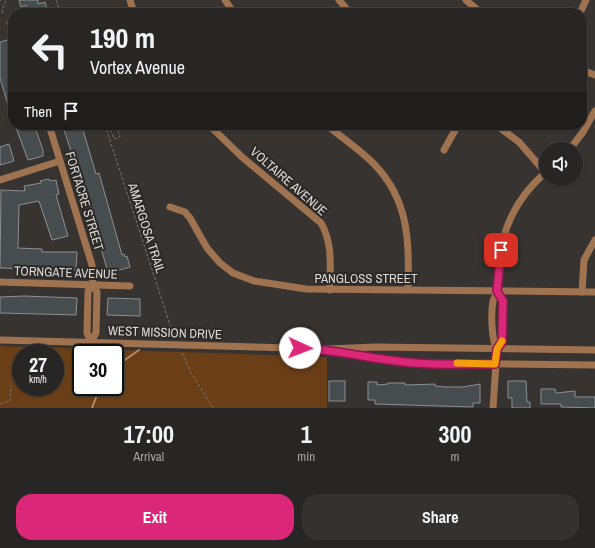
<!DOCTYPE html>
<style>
:root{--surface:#282624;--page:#343231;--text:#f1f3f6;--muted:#a5a5a6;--line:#444341;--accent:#db2777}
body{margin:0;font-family:"Archivo Narrow",sans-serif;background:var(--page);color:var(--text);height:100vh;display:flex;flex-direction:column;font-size:15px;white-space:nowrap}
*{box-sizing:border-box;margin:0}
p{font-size:13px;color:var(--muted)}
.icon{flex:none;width:22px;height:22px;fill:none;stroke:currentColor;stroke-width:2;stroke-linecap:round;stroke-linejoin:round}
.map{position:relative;height:408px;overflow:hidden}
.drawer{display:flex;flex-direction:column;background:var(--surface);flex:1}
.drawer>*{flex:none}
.banner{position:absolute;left:8px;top:8px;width:579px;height:122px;border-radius:16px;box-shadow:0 1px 3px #0004,0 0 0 1px var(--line);background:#282624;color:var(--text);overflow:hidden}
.fabs{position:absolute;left:539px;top:142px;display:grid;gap:8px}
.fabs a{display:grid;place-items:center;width:44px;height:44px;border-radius:50%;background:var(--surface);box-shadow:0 1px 3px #0004,0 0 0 1px var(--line);font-size:20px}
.speed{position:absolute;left:12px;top:344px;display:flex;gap:8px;font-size:20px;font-weight:700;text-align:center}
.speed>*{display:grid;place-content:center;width:52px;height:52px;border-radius:50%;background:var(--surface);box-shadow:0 1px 3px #0004,0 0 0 1px var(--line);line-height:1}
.speed small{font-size:10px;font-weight:400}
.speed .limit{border:2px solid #111;border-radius:6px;background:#fff;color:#111}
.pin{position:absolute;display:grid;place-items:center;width:34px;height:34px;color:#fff;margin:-17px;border-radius:8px;box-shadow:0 2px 6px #0006}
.me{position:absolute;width:44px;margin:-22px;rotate:92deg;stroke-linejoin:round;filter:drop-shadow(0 0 3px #0008)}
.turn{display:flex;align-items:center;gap:14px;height:84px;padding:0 16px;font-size:18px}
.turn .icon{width:52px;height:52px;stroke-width:2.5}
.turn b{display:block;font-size:28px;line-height:34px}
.then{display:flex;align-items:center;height:38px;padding:0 16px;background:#0003;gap:8px;font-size:15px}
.eta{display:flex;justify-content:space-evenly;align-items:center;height:68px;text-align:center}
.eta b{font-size:24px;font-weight:700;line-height:28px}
.primary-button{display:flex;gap:8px;margin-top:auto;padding:8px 16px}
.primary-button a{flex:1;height:46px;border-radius:16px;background:var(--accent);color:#fff;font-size:16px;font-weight:700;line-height:46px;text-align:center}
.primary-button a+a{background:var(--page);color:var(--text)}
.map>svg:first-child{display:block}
.green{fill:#6a3e17;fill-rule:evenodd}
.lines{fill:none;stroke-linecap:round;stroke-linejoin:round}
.stream{stroke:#b78b65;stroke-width:2}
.building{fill:#474c4e;stroke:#8b9091}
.path{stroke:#777471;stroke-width:1;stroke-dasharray:3 2;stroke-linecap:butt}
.minor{stroke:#9f7250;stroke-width:7}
.route-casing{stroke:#8e194d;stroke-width:10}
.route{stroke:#db2777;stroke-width:7}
.slow{stroke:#f59e0b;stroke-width:7}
.labels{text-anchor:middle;stroke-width:4;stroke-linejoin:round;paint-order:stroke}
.street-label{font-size:13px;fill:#dbd9d7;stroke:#2c2926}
</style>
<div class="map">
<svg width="595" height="408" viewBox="0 0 595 408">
<rect width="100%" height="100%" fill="#363330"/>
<!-- green -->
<path class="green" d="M0,346l327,11v51h-327zM21,353h34v34h-34zM81,353h34v34h-34z"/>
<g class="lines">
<!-- stream -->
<g class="stream">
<polyline points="115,367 139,350"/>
<polyline points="92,408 100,387"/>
</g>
</g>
<!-- building -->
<g class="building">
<polygon points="19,0 38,0 38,4 45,2 48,13 28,13 26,5 21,7"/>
<polygon points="7,40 13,61 13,115 11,115 0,78 0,42"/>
<polygon points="15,125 34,125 43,150 43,156 28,160"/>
<polygon points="66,125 94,125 94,127 83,130 96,174 99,173 122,255 124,254 125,257 127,256 130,267 113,272 112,268 107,269 89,206 67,139 64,130 67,129"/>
<polygon points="9,144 14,161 0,165 0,147"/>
<polygon points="49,179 50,181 56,180 59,194 56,195 68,236 52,240 39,201 19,205 18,248 42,249 42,252 77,252 76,270 0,268 1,190 25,191 24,186 41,183 40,181"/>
<polygon points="24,296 77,298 76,315 0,313 0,297"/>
<polygon points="108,298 140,299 140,316 107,315"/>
<rect x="329" y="381" width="16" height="20"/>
<polygon points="508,381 526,381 527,402 530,402 530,408 512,408 512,398 508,398"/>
<polygon points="368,382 377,382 377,385 388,384 388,383 405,383 405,385 435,384 435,386 445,387 463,387 480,384 480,403 473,403 473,407 375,404 375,400 368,400"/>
<polygon points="541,389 555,389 556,393 575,391 575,397 595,397 595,408 561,407 561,404 541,404"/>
</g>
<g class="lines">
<!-- path -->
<g class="path">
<polyline points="56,0 61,13"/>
<polyline points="0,1 1,0"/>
<polyline points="3,13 2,10 6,0"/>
<polyline points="105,125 174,337"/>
<polyline points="109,125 114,139 120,137 116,125"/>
<polyline points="120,125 121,128 130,125"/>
<polyline points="182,353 190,371 213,408"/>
<polyline points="0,404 10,401 11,385"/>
</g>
<!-- minor -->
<g class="minor">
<polyline points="130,0 134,13"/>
<polyline points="225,0 234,13"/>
<polyline points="339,0 350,13"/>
<polyline points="466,0 481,13"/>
<polyline points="580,13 586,0"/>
<polyline points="10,23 13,26"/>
<polyline points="582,70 595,75"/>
<polyline points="49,125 92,265 93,285 97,292 96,333 91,342"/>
<path d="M209,125l33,32 79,66c12,20 9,44 9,67"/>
<path d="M327,125c15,13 33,25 47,39 36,37 35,79 34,126"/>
<polyline points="496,125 519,142 545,172"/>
<polyline points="570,149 583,132 595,111"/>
<polyline points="444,150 458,125"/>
<polyline points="0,180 60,161"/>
<polyline points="170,207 185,212 190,218 207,248 220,263 233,273 254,281 306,289 595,292"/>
<polyline points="0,282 130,286"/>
<polyline points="582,292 584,260 595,240"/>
<polyline points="0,340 328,349 375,347 595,350"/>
<polyline points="91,342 87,333 88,291 93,285"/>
<path d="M497,349c-6,-9 -6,-37 -4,-48 1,-4 4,-7 5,-11 2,-13 0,-27 3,-40 5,-31 22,-58 45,-78"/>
<polyline points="340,352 376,359 416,363 595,365"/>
<polyline points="493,408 497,349 502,342 503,313 503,301 497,291"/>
</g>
</g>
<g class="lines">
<!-- route casing -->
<g class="route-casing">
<path id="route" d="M300,348c39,2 76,12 115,15 27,2 54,1 80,1l2,-15 5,-7 1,-41 -6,-10 4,-41"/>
</g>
<!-- route -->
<use href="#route" class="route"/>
<!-- slow -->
<polyline class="slow" points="457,363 495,364 497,349 502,341"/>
</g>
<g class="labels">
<!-- street labels -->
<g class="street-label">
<text transform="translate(289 181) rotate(41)" y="5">VOLTAIRE AVENUE</text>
<text transform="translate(85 201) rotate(73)" y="5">FORTACRE STREET</text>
<text transform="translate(147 228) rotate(72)" y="5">AMARGOSA TRAIL</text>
<text transform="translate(66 272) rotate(2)" y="5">TORNGATE AVENUE</text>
<text x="366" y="283">PANGLOSS STREET</text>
<text transform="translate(165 332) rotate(2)" y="5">WEST MISSION DRIVE</text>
</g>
</g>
</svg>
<div class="fabs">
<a><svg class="icon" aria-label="sound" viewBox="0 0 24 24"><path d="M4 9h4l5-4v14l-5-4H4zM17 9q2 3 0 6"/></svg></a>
</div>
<div class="speed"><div>27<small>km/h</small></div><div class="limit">30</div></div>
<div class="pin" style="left:501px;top:250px;background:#d93025"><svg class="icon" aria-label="arrive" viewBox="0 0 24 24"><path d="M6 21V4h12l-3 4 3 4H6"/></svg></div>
<svg class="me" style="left:300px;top:348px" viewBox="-20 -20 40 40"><circle r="19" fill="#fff"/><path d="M0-13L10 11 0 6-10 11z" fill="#db2777"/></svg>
<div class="banner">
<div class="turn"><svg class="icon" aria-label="left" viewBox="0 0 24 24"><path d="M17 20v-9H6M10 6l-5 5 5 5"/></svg><div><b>190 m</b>Vortex Avenue</div></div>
<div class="then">Then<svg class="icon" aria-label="arrive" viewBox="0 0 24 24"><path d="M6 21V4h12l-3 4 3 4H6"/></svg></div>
</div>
</div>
<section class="drawer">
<div class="eta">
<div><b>17:00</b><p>Arrival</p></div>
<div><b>1</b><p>min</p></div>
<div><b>300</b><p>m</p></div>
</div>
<div class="primary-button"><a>Exit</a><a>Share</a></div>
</section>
